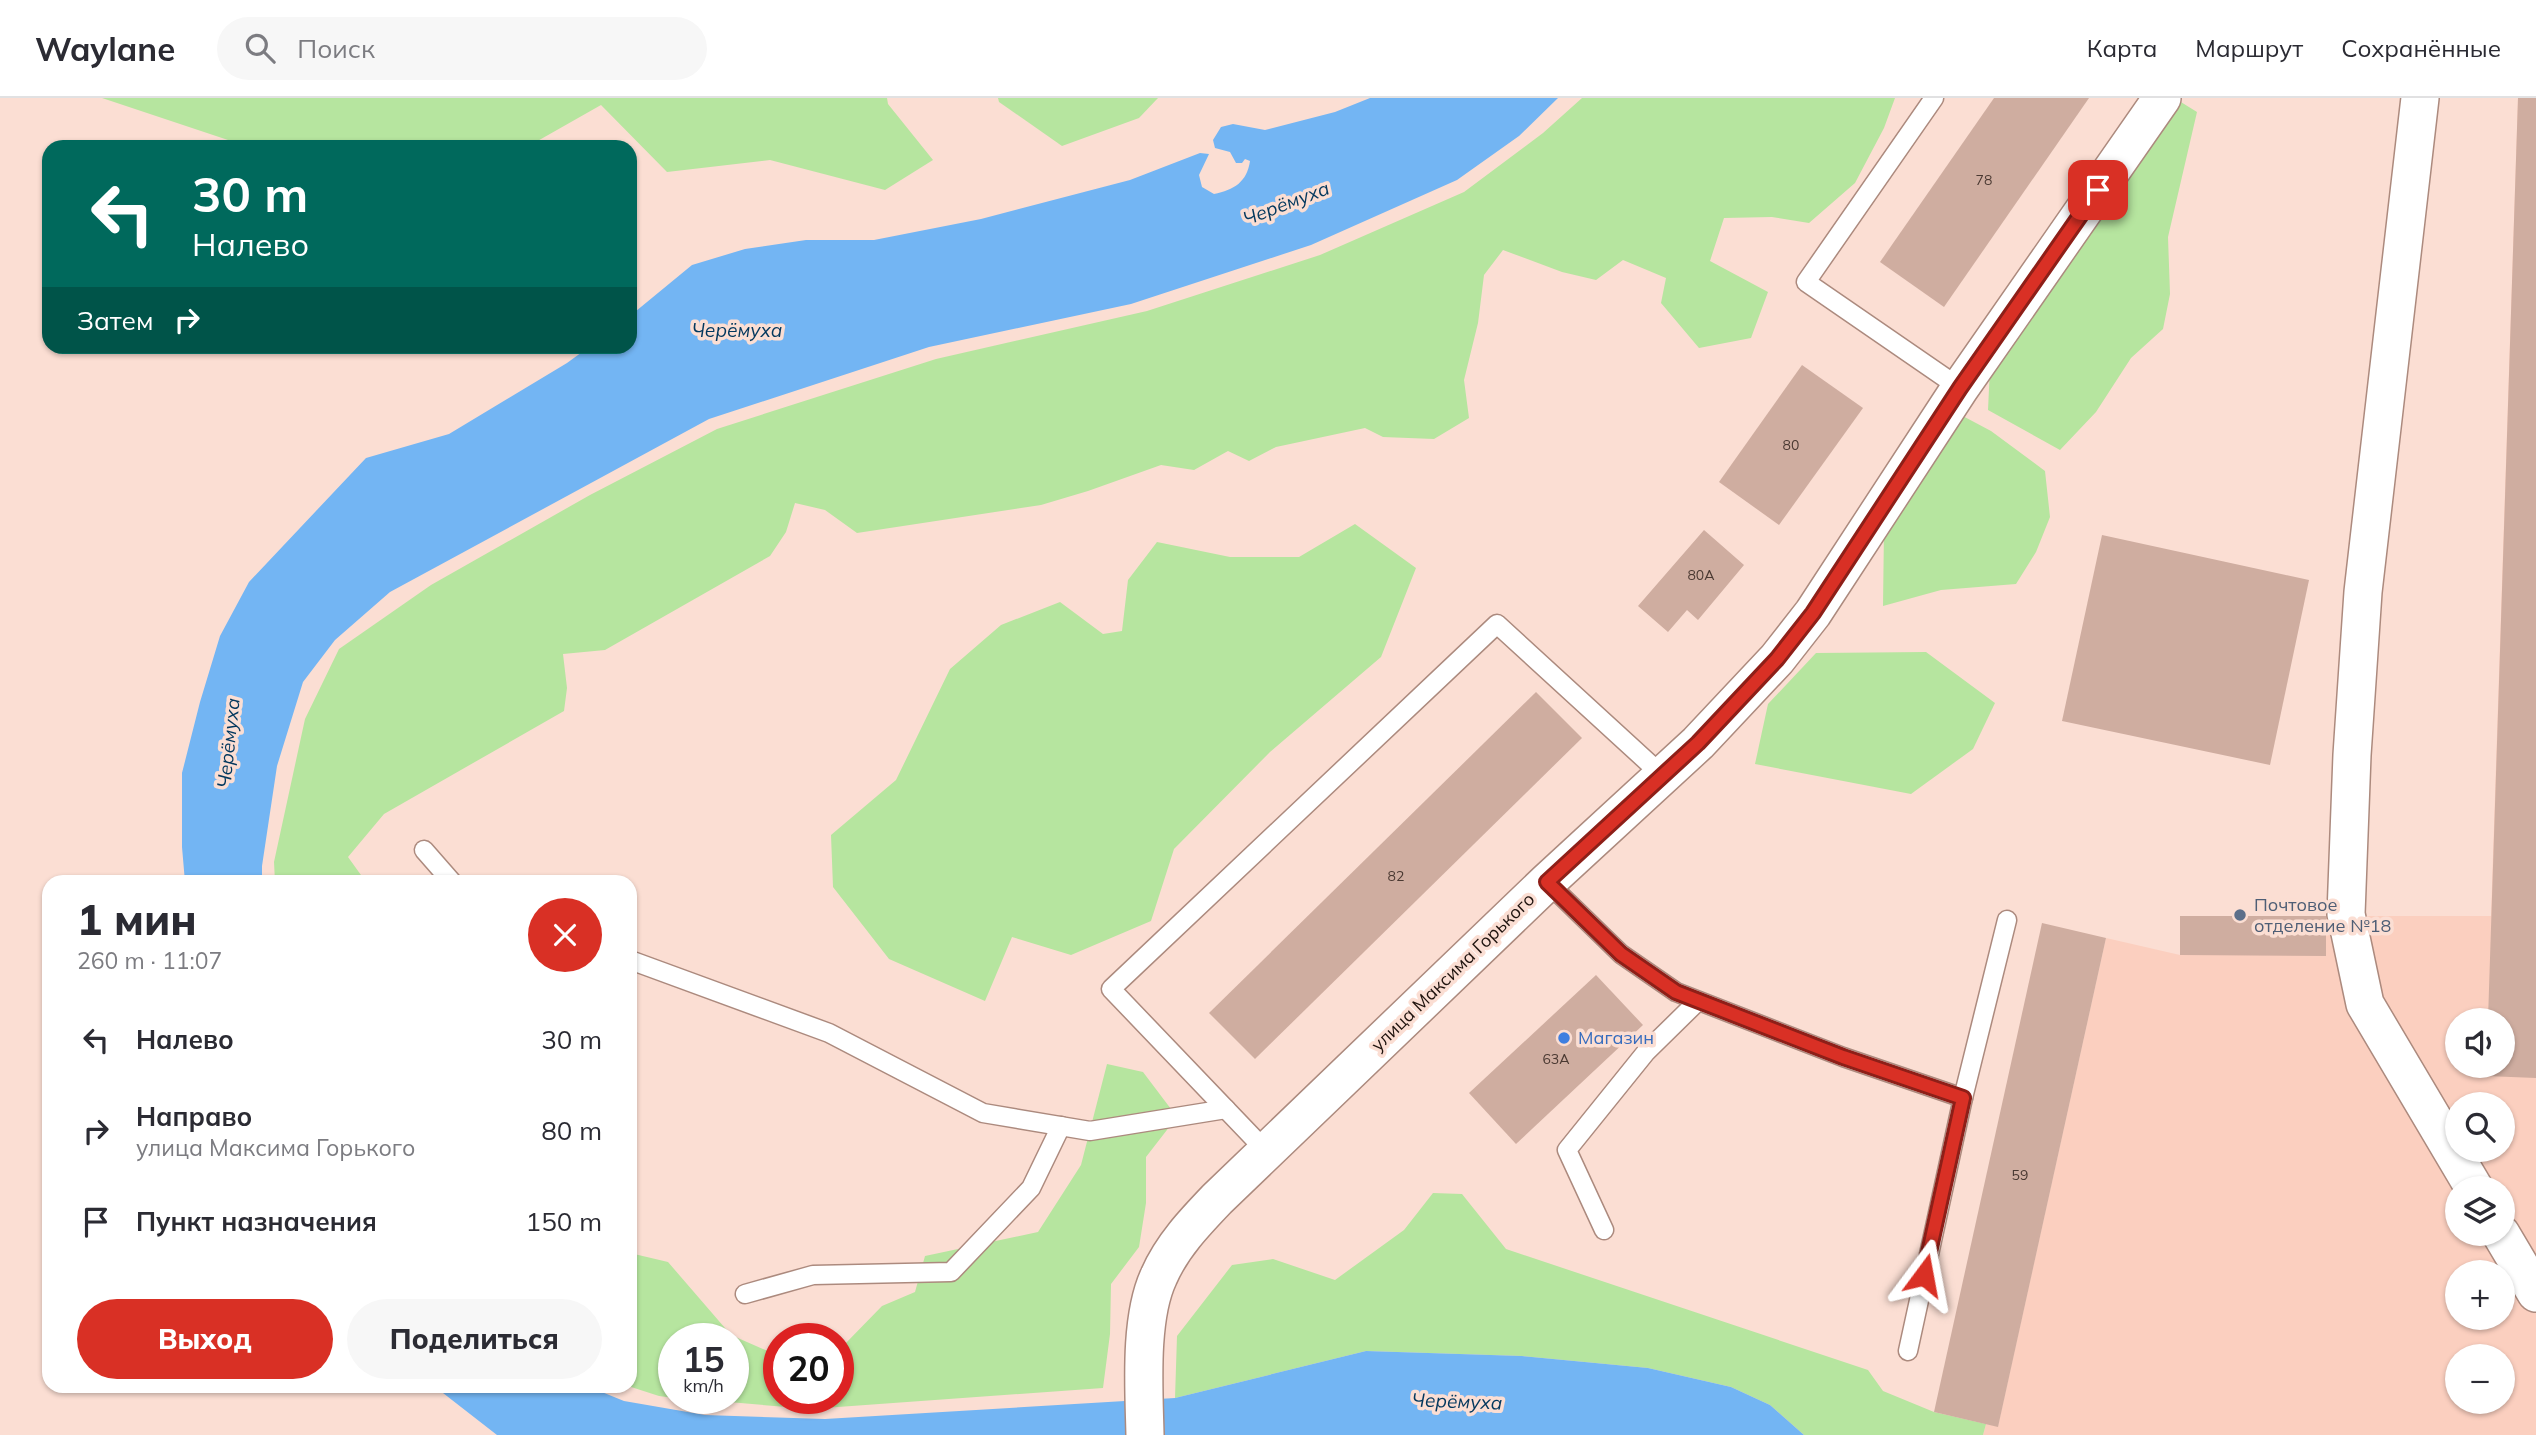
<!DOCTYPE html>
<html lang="ru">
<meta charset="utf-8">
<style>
:root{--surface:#fff;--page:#f7f7f7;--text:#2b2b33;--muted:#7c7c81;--line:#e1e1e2;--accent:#d93025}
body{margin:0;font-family:Mulish,sans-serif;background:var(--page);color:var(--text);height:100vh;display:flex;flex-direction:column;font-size:26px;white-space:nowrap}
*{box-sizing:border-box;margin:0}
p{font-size:23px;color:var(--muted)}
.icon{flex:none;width:38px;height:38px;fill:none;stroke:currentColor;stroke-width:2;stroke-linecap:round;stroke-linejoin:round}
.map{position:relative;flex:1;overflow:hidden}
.details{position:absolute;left:42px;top:777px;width:595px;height:518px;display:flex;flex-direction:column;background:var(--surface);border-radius:21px;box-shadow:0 2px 5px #0004}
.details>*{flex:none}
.banner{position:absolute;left:42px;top:42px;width:595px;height:214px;border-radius:21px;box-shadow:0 2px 5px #0004;background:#00695c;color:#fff;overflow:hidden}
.tools{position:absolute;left:2445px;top:910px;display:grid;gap:14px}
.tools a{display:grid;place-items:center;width:70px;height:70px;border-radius:50%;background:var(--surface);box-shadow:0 2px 5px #0004;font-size:35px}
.speed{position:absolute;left:658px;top:1225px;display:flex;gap:14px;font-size:35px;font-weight:700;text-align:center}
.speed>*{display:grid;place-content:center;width:91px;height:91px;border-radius:50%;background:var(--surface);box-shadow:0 2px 5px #0004;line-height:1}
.speed small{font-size:18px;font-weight:400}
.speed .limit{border:10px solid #d22;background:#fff;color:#111}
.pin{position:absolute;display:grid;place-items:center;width:60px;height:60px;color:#fff;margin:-30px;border-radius:14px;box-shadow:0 4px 10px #0006}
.me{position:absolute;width:77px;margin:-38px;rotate:13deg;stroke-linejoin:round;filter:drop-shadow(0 0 5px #0008)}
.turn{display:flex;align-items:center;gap:24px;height:147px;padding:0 35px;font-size:32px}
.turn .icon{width:91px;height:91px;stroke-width:2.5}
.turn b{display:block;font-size:49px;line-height:60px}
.then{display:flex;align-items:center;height:66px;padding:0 35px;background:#0003;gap:14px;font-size:26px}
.round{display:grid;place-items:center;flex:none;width:74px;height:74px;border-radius:37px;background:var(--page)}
.head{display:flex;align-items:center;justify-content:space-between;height:119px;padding:0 35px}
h1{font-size:42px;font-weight:800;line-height:52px}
.button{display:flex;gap:14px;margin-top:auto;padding:14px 35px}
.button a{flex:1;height:80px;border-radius:42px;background:var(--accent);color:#fff;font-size:28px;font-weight:800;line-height:80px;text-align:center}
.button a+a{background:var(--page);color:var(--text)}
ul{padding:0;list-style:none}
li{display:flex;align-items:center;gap:21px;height:91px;padding:0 35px}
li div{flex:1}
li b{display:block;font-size:26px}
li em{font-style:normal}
header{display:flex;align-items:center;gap:42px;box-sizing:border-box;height:98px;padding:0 35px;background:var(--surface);border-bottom:2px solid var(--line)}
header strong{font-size:33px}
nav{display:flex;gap:38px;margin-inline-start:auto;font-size:24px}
.search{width:490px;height:63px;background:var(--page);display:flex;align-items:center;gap:18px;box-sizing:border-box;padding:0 24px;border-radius:38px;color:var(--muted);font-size:26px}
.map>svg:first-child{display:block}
.built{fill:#fbcfbf;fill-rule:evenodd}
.green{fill:#b6e59f}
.water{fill:#73b5f3}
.building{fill:#cfada0}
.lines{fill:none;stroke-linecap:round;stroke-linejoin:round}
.service-casing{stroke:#ac8a7e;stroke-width:21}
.minor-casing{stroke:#ac8a7e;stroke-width:40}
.service{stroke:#fff;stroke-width:18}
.minor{stroke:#fff;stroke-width:37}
.route-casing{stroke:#8d1f18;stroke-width:18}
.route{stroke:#d93025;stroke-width:12}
.service-dot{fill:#5c6f8a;stroke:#fbded3;stroke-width:2.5}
.shop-dot{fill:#3f7fe0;stroke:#fbded3;stroke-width:2.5}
.labels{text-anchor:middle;stroke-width:7;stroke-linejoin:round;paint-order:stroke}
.number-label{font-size:14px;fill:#4a3932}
.service-label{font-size:18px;fill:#4e5e75;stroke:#fbded3;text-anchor:start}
.street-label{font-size:18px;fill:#1e120d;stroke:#fbded3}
.shop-label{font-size:18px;fill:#366cbe;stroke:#fbded3;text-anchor:start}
.water-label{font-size:19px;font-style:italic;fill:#02375d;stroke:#fbded3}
</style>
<header>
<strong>Waylane</strong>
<div class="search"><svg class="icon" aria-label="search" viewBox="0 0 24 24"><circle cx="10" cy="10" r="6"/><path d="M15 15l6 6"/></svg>Поиск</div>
<nav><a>Карта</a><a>Маршрут</a><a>Сохранённые</a></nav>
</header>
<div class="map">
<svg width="2536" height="1337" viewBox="0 0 2536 1337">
<rect width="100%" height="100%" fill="#fbded3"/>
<!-- built -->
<path class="built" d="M2518,0h18v1337h-553l3,-11 12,2 108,-488 74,17v-39h311zM2457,922h45v46h-45zM2457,1006h45v46h-45zM2457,1090h45v46h-45zM2457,1174h45v46h-45zM2457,1258h45v46h-45z"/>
<!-- green -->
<g class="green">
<polygon points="102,0 887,0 888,6 933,62 885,92 770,62 667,74 601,7 534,45 534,49 242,49 240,46"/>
<polygon points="998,0 1158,0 1139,20 1062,48 999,4"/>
<polygon points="1582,0 1895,0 1884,30 1855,85 1809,125 1772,119 1724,120 1710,163 1768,194 1751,240 1699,250 1661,205 1666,180 1623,162 1596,182 1562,174 1503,152 1484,177 1478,225 1464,282 1469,320 1434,341 1383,339 1365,330 1276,349 1249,363 1228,353 1194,372 1161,367 1088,393 1041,407 857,435 825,412 795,405 786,434 770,458 605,552 563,556 567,590 564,613 384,716 348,759 366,784 275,784 274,764 305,621 339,551 431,487 590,397 717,331 936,261 1147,213 1320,157 1464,94 1543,35"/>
<polygon points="2176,1 2197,14 2168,139 2170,196 2163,231 2131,260 2096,314 2060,352 1988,312 1990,269"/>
<polygon points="1959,316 1991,333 2045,373 2050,419 2036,454 2016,486 1941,492 1883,508 1884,431"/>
<polygon points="1355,426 1416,470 1381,559 1270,654 1174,751 1151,823 1071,857 1012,839 985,903 889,861 833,789 831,737 896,682 950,571 1001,527 1060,504 1103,536 1122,533 1128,482 1157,444 1230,459 1299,459"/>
<polygon points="1926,554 1995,605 1973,651 1911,696 1755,666 1768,606 1816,555"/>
<polygon points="1107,966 1143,974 1177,1019 1146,1059 1146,1105 1139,1149 1111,1186 1110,1236 1103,1290 810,1311 681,1300 733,1300 733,1241 674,1241 674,1300 659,1298 628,1288 630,1288 630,1155 668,1164 731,1237 779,1258 779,1300 838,1300 838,1248 844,1247 882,1208 915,1194 925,1158 1038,1134 1081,1067"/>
<polygon points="1433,1095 1462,1096 1506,1151 1868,1272 1883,1293 1934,1314 1986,1326 1983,1337 1804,1337 1770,1307 1731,1289 1648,1270 1522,1258 1366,1253 1175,1300 1177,1238 1232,1167 1273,1161 1335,1182 1404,1132"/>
</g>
<!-- water -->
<g class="water">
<path d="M1370,0h188l-39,38 -62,44 -146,65 -180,59 -202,43 -220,72 -319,173 -55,48 -32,42 -26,84 -15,100v16h-77l-3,-35v-74l18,-71 20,-66 29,-54 117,-124 83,-24 118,-71 22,-16 41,-1v-30l62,-51 53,-16 61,-9h68l107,-21 149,-39 70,-27 9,1 -10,21 3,12 12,7c20,-4 33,-12 36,-33l-5,-2 -3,4h-6l-6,-11 -15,-4 -2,-8 8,-13 12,-3 32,6 70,-18z"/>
<polygon points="1366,1253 1522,1258 1648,1270 1731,1289 1770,1307 1804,1337 497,1337 434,1288 587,1288 624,1303 705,1317 825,1321 1175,1300"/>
</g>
<!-- building -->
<g class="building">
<polygon points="1994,0 2089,0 1944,209 1880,164"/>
<polygon points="2518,0 2536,0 2536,980 2486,978 2487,968 2502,968 2502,922 2488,922"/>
<polygon points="1802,267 1863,310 1779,427 1719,384"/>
<polygon points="1704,432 1744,467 1698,522 1687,512 1668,534 1638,508"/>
<polygon points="2102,437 2309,482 2270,667 2062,623"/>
<polygon points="1536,594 1582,640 1255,961 1209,915"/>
<polygon points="2180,818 2326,818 2326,858 2180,857"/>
<polygon points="2042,825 2106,840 1998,1329 1934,1314"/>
<polygon points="1596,877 1643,927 1516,1046 1469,995"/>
</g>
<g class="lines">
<!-- service casing -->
<g class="service-casing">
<g id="service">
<polyline points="1934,0 1806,184 1960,290"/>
<polyline points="424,752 452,784"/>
<polyline points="1547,784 1621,856 1676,894 1843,959 1963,1000"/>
<polyline points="630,862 829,935 983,1015 1090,1033 1226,1011"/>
<polyline points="1267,1054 1111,891 1497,526 1663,678"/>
<polyline points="1604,1132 1567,1052 1646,954 1698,903"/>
<polyline points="745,1196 813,1177 951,1174 1031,1090 1061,1028"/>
<polyline points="1908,1253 1963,1000 2007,822"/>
</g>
</g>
<!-- minor casing -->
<g class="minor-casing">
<g id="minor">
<polyline points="2420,0 2363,494 2352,657 2346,816 2365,906 2474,1090"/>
<polyline points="2501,1136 2536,1195"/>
<path d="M1145,1337c-1,-46 -6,-117 14,-159 13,-30 36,-54 58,-77l330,-317 151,-139 79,-84 36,-46 147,-225 202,-290"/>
</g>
</g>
<!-- service -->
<use href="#service" class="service"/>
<!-- minor -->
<use href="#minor" class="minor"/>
</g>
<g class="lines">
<!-- route casing -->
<g class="route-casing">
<polyline id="route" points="1924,1177 1963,1000 1843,959 1676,894 1621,856 1547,784 1698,645 1777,561 1813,515 1960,290 2098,92"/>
</g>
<!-- route -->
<use href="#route" class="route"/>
</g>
<!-- markers -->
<circle class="service-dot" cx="2240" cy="817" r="7"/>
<circle class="shop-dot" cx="1564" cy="940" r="7"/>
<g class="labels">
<!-- number labels -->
<g class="number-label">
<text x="1984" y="87">78</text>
<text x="1791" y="352">80</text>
<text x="1701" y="482">80А</text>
<text x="1396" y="783">82</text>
<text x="1556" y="966">63А</text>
<text x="2020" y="1082">59</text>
</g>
<!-- service labels -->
<g class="service-label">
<text x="2254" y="813">Почтовое<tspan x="2254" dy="21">отделение №18</tspan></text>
</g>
<!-- street labels -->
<g class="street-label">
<text transform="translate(1453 874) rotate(-44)" y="6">улица Максима Горького</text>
</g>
<!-- shop labels -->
<g class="shop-label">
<text x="1578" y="946">Магазин</text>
</g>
<!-- water labels -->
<g class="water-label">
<text transform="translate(1286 105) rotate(-21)" y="7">Черёмуха</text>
<text x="737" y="239">Черёмуха</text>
<text transform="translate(228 645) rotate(-84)" y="7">Черёмуха</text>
<text transform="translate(1457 1303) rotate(2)" y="7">Черёмуха</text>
</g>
</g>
</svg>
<div class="tools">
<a><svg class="icon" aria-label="sound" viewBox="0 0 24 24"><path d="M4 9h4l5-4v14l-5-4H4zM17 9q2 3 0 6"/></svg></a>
<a><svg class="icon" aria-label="search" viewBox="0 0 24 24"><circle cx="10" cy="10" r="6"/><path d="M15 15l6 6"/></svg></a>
<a><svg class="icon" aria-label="layers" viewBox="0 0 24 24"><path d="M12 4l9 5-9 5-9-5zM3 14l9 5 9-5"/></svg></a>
<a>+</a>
<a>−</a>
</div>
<div class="speed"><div>15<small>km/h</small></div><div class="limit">20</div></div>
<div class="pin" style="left:2098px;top:92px;background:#d93025"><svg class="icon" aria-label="arrive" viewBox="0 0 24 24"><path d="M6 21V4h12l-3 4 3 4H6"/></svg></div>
<svg class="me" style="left:1924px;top:1177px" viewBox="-20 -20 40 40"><path d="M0-17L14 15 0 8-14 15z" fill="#d93025" stroke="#fff" stroke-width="4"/></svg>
<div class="banner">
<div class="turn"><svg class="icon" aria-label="left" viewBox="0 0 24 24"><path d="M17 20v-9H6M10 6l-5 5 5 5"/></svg><div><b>30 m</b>Налево</div></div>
<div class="then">Затем<svg class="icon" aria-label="right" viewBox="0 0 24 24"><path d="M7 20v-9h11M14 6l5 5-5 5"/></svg></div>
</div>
<section class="details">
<div class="head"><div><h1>1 мин</h1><p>260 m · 11:07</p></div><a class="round" style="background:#d93025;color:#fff"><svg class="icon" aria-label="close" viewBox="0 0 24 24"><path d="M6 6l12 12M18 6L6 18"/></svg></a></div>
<ul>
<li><svg class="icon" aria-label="left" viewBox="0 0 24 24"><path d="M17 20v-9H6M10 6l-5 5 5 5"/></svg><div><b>Налево</b></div><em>30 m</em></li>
<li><svg class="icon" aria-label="right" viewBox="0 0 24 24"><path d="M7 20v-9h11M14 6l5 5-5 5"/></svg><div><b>Направо</b><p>улица Максима Горького</p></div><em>80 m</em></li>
<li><svg class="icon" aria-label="arrive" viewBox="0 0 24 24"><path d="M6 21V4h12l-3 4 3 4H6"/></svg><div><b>Пункт назначения</b></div><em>150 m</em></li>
</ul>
<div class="button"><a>Выход</a><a>Поделиться</a></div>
</section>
</div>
